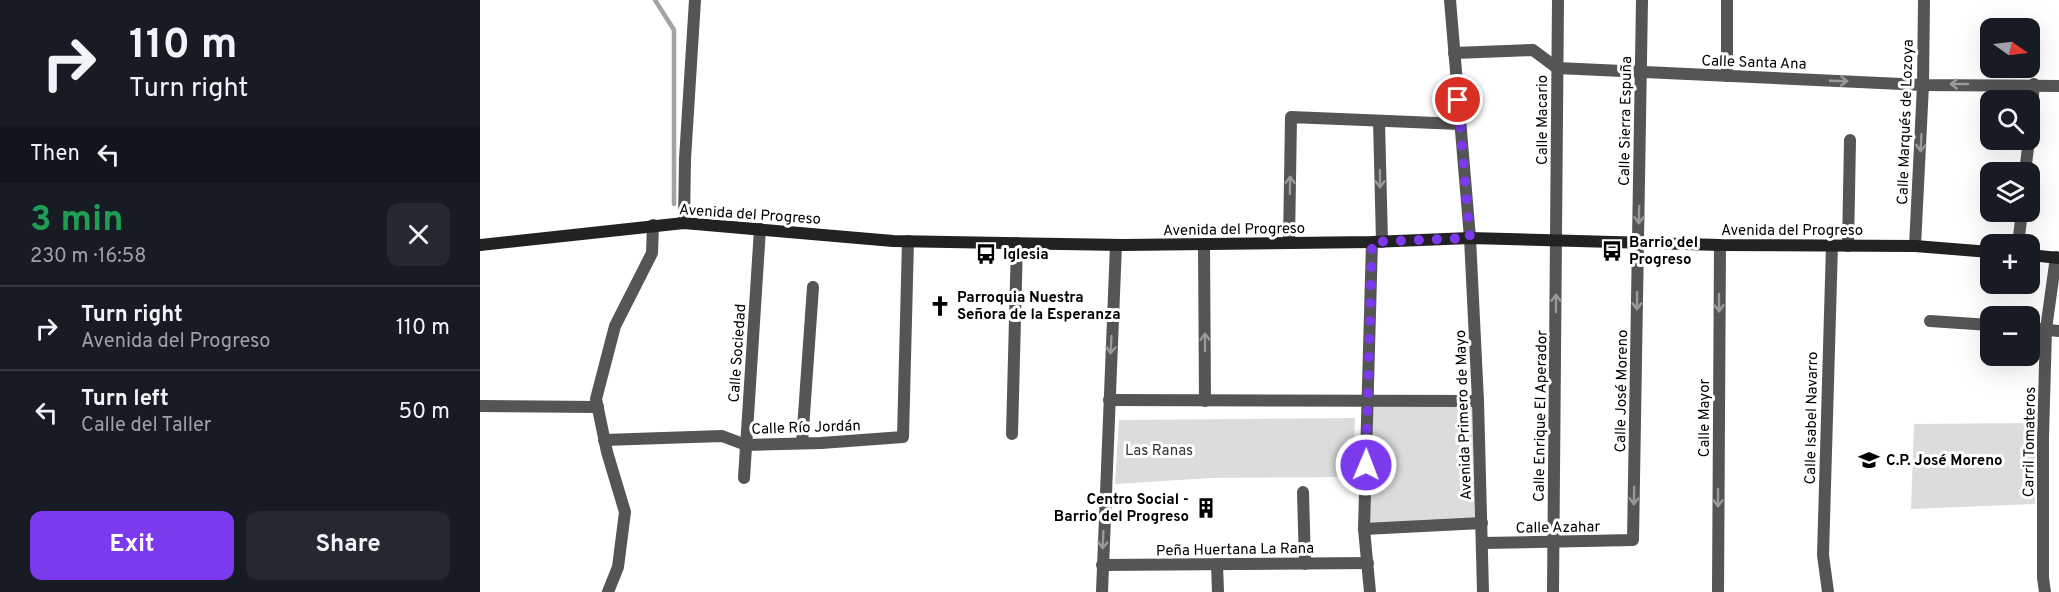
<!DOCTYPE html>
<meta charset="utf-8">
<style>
:root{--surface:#171b24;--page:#242831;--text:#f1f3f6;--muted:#9ea1a6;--line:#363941;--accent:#7c3aed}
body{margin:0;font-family:Overpass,sans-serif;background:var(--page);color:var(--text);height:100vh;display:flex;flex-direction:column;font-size:22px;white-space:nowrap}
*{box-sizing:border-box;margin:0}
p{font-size:20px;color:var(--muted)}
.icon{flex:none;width:33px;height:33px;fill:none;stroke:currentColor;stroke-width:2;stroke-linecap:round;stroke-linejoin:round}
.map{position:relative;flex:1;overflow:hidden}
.details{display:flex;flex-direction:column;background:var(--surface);width:480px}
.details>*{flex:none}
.hud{background:#171b24;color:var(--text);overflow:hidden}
.needle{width:39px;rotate:104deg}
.controls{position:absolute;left:1500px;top:18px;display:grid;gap:12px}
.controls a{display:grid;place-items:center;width:60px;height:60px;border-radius:12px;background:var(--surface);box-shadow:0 6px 24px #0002;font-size:30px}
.pin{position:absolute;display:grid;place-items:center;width:51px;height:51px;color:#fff;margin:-26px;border:3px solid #fff;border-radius:50%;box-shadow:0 2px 6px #0007}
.me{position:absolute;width:66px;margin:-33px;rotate:1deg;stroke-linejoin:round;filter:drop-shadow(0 0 4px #0008)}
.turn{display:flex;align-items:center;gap:21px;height:126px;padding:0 30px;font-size:27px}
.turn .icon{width:78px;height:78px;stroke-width:2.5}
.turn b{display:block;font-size:42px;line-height:51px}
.then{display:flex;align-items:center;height:57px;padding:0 30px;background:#0003;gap:12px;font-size:22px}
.round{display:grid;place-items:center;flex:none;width:63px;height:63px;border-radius:12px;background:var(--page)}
.overview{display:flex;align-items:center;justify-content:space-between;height:102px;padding:0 30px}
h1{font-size:36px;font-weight:700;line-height:45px;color:#1e9e55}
.button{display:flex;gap:12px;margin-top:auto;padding:12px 30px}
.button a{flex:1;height:69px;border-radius:12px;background:var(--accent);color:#fff;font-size:24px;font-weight:700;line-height:69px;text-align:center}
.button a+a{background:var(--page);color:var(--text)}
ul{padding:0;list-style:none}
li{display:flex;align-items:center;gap:18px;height:84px;padding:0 30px;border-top:2px solid var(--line)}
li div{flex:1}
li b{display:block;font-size:22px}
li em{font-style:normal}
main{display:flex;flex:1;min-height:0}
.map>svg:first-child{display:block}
.green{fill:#dcdcdc}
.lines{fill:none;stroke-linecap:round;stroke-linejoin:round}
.stream{stroke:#a3a3a3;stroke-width:4.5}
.street{stroke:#555;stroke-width:12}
.secondary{stroke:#222;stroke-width:12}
.oneway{stroke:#999}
.route{stroke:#7c3aed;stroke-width:10;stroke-dasharray:0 18}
.labels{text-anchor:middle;stroke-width:6;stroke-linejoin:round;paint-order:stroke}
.street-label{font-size:15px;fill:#000;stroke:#fff}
.poi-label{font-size:15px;font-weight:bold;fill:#000;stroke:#fff;text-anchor:start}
.park-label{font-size:15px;fill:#333;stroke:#fff}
</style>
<main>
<section class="details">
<div class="hud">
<div class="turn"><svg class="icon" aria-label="right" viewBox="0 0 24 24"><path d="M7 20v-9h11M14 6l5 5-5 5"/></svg><div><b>110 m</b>Turn right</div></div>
<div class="then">Then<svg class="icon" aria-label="left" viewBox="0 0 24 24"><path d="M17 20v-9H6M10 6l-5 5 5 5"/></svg></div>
</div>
<div class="overview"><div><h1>3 min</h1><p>230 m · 16:58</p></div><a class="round"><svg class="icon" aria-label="close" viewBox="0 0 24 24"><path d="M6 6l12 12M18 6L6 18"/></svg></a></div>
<ul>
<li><svg class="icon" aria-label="right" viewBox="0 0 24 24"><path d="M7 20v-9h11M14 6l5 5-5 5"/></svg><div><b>Turn right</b><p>Avenida del Progreso</p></div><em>110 m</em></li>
<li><svg class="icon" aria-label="left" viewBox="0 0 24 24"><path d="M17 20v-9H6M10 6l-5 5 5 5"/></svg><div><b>Turn left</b><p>Calle del Taller</p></div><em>50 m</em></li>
</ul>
<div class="button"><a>Exit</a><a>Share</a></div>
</section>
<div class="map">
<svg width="1579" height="592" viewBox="0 0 1579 592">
<rect width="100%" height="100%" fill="#fff"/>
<!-- green -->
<g class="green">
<polygon points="998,401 1002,523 885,529 887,402"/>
<polygon points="875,418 873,477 730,478 635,484 639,420"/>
<polygon points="1555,423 1555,504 1431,509 1434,424"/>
</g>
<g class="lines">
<!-- stream -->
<polyline class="stream" points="175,0 194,30 194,204"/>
<!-- street -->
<g class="street">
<polyline points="970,0 990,238 998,401 1003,592"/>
<polyline points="1247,0 1247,76"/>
<polyline points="974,53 1053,50 1077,68 1443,85 1579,86"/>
<polyline points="899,121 902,242"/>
<polyline points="1550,131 1554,84"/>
<polyline points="1545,172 1549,140"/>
<polyline points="204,223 205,159 215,0"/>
<polyline points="809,243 811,117 980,124"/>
<polyline points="724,244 725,401"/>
<polyline points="1538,244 1542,212"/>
<polyline points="1368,246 1370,140"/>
<polyline points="1435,246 1443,85 1444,0"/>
<polyline points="1450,321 1510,325"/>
<polyline points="1550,328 1579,331"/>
<polyline points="629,400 998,401"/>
<polyline points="0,406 118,407"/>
<polyline points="532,434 537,243"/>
<polyline points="124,440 242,436 266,445 341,443 423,437 428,241"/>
<polyline points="322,443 333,287"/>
<polyline points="264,478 280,229"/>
<polyline points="823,492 825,564"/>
<polyline points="884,529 1002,523"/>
<polyline points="1003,543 1153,540 1162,0"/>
<polyline points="737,564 738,592"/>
<polyline points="622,565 888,563"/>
<polyline points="128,592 138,567 145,512 127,452 116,399 135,326 172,253 173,225"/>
<polyline points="622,592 636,245"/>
<polyline points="890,592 884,529 892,242"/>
<polyline points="1073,592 1078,0"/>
<polyline points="1238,592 1240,245"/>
<polyline points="1348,592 1343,555 1352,245"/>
<polyline points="1565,592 1563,578 1563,437 1566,329 1576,257"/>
</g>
<!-- secondary -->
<g class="secondary">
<polyline points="0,245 204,223 413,241 643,245 892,242 990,238 1240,245 1435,246 1510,252"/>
<polyline points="1550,255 1579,258"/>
</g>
</g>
<!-- one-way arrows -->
<defs><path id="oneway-shaft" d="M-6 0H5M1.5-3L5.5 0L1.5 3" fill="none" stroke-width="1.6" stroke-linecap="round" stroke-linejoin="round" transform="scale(1.5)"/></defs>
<g class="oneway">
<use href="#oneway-shaft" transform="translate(1359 81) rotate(2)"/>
<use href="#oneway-shaft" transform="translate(1479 84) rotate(180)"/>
<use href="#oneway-shaft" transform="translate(1441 143) rotate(93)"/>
<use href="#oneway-shaft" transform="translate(900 179) rotate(89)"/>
<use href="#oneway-shaft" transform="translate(810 185) rotate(-89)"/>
<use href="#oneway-shaft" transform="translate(1159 215) rotate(91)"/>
<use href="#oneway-shaft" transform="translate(1157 301) rotate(91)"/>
<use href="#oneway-shaft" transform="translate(1076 303) rotate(-89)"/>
<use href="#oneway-shaft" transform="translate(1239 303) rotate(90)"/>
<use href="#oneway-shaft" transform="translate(725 342) rotate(-90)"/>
<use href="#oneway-shaft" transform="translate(631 345) rotate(93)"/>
<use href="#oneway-shaft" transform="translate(1154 496) rotate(91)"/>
<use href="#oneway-shaft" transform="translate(1238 498) rotate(90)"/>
<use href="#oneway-shaft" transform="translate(623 540) rotate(92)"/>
</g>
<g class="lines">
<!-- route -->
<polyline class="route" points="886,465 892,242 990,238 978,100"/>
</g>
<!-- icons -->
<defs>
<g id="bus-bare" transform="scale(1.62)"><path d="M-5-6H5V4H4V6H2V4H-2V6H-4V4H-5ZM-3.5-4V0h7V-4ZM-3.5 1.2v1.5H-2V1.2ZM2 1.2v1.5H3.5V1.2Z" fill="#000" stroke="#fff" stroke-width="2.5" paint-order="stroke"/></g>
<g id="church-bare" transform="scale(1.62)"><path d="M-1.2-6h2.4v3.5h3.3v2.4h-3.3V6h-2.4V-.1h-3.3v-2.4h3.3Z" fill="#000" stroke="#fff" stroke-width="2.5" paint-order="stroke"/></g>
<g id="school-bare" transform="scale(1.62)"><path d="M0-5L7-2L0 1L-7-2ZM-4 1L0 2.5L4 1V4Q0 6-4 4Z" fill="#000" stroke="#fff" stroke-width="2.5" paint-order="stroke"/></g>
<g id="building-bare" transform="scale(1.62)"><path d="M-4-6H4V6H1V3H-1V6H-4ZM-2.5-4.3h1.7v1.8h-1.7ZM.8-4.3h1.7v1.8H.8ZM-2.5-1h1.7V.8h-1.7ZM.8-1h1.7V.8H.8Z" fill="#000" stroke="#fff" stroke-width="2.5" paint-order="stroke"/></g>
</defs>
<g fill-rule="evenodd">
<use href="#bus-bare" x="1132" y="251"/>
<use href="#bus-bare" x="506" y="254"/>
<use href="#church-bare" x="460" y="306"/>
<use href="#school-bare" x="1389" y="460"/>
<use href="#building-bare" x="726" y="508"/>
</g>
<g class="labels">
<!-- street labels -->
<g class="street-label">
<text transform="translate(1274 62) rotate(2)" y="5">Calle Santa Ana</text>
<text transform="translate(1062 120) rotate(-90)" y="5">Calle Macario</text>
<text transform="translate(1145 121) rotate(-89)" y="5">Calle Sierra Espuña</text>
<text transform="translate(1425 122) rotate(-88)" y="5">Calle Marqués de Lozoya</text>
<text transform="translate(270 214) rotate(4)" y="5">Avenida del Progreso</text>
<text transform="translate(754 229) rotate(-1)" y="5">Avenida del Progreso</text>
<text x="1312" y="235">Avenida del Progreso</text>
<text transform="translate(257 353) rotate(-86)" y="5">Calle Sociedad</text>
<text transform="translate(1141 391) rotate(-89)" y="5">Calle José Moreno</text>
<text transform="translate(983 415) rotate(-92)" y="5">Avenida Primero de Mayo</text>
<text transform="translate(1060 416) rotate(-89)" y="5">Calle Enrique El Aperador</text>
<text transform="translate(1224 418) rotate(-90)" y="5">Calle Mayor</text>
<text transform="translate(1331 418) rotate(-89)" y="5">Calle Isabel Navarro</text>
<text transform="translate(326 427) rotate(-2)" y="5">Calle Río Jordán</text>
<text transform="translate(1549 442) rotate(-89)" y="5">Carril Tomateros</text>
<text transform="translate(1078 527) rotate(-1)" y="5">Calle Azahar</text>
<text transform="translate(755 549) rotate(-1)" y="5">Peña Huertana La Rana</text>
</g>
<!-- poi labels -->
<g class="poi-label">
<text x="1149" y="247">Barrio del<tspan x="1149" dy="17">Progreso</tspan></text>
<text x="523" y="259">Iglesia</text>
<text x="477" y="302">Parroquia Nuestra<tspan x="477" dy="17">Señora de la Esperanza</tspan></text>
<text x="1406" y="465">C.P. José Moreno</text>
<text x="709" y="504" text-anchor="end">Centro Social -<tspan x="709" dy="17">Barrio del Progreso</tspan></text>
</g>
<!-- park labels -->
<g class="park-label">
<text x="679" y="455">Las Ranas</text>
</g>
</g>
</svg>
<div class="controls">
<a><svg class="needle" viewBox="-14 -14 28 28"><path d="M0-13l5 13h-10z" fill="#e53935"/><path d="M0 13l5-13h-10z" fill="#9ea1a6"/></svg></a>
<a><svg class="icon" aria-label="search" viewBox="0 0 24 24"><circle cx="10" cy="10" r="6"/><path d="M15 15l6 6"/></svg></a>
<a><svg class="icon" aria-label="layers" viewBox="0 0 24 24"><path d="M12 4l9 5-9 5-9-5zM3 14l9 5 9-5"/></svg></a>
<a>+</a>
<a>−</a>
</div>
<div class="pin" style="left:978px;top:100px;background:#d93025"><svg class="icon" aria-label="arrive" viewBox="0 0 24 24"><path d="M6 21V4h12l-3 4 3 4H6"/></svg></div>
<svg class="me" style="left:886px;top:465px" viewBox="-20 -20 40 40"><circle r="17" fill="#7c3aed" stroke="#fff" stroke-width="3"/><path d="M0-11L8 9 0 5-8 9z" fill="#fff"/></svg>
</div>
</main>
